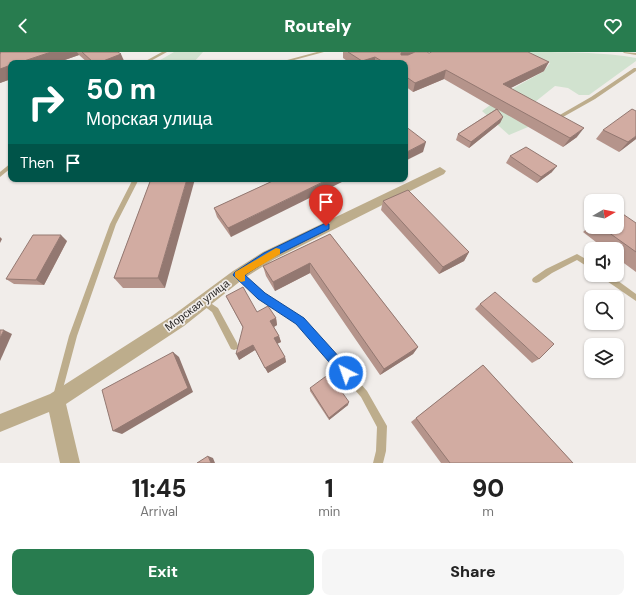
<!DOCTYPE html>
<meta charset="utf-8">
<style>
:root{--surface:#fff;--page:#f6f6f6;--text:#222;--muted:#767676;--accent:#287c4f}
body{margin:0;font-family:"DM Sans",sans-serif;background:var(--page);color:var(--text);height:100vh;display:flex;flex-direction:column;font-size:15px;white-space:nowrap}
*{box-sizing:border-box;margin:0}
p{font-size:13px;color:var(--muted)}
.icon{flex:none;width:22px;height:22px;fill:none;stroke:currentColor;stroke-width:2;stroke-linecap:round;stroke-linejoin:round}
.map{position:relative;height:411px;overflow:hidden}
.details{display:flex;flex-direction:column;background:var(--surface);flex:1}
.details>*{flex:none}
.top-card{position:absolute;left:8px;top:8px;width:400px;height:122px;border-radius:8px;box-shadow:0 1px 3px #0004;background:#00695c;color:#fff;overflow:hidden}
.needle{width:26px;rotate:81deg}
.tools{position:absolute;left:584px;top:142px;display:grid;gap:8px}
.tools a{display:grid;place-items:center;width:40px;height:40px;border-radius:8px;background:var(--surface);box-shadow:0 1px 3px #0004;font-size:20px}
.pin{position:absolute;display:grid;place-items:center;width:34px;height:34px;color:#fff;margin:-41px -17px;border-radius:50% 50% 50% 0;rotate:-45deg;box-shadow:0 0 4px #0007}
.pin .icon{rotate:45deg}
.me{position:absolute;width:44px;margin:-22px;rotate:319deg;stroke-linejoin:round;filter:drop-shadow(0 0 3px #0008)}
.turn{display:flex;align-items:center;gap:14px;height:84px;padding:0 12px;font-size:18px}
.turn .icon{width:52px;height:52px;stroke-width:2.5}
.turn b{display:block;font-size:28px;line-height:34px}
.then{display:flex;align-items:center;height:38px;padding:0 12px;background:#0003;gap:8px;font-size:15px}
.eta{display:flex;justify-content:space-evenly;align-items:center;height:68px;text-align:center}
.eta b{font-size:24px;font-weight:800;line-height:28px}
.action{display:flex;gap:8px;margin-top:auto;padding:8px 12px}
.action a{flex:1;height:46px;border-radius:8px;background:var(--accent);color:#fff;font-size:16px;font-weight:800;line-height:46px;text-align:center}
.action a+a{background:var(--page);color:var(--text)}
header{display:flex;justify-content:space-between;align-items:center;height:52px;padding:0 12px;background:var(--accent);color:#fff;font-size:18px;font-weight:800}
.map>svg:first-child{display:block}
.green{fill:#d1e2cf}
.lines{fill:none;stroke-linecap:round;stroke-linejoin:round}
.service{fill:#bdad8c;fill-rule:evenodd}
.minor{fill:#bdad8c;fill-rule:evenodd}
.wall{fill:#b5948b}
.shaded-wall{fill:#937871}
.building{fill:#d2aca2;stroke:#937871}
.route{fill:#1a73e8;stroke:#114b97}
.slow{fill:#f59e0b}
.labels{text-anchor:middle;stroke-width:3.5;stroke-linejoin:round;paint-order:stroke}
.street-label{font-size:11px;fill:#2b2928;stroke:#f1edea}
</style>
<header><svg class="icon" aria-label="back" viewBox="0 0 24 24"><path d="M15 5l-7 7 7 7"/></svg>Routely<svg class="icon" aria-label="heart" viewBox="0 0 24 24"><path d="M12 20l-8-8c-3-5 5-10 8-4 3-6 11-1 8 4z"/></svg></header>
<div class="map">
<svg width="636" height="411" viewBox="0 0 636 411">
<rect width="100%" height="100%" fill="#f1edea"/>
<!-- green -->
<g class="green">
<polygon points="174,0 203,0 193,11 155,11"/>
<path d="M523,0c33,0 84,0 113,6v3l-47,34h-10l-11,-7 -13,-2 -20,16 -7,25 -19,8 -27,-24 30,-22 32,-18 6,-8z"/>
</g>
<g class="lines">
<!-- service -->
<g class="service">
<polygon points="162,0 167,0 147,11 142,11"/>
<polygon points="317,0 324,0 283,11 276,11"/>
<polygon points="623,0 636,1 636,3 624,1"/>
<polygon points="634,16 636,16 636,19 595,47 563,65 558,64 591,45"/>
<polygon points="11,111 11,116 0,125 0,120"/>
<polygon points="133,127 139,127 116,172 77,284 61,344 60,347 57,348 54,347 53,344 69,284 110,172"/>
<polygon points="577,202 591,210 591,217 577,208 552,221 539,230 536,231 533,230 532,228 533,226 546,217"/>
<polygon points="238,220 241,221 265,242 303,266 367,339 387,374 386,399 383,411 373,411 376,399 377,375 361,345 297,272 259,246 235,225 234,223 235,221"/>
<polygon points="600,223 610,223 636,242 636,249 601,225"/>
<polygon points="203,246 218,256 237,291 238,294 237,297 234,298 231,297 212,260 200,251 199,249 200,247"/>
</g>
<!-- minor -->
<polygon class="minor" points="440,115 446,119 444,122 273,208 243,227 184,274 66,352 80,411 60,411 49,360 0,380 0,362 50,342 172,264 233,219 263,200"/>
</g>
<!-- wall -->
<g class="wall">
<polygon points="0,0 118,0 125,11 88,11 79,3 0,31"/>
<polygon points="343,0 427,0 429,1 544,19 510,36 577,85 563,95 497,57 503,65 500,71 469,96 456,88 458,82 496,57 444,27 413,40 405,34 405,11 350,11 343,6"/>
<polygon points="603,78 636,87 619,100 596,87"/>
<polygon points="510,104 552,120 537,131 506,111"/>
<polygon points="151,127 165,236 123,236 114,226"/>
<polygon points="277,127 231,185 217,165 214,156"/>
<polygon points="383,149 469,200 464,209 439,222 381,158"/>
<polygon points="636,171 636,220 617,206 617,197 605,197 583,180 591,173 591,175 617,175"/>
<polygon points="330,182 418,295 413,302 380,323 310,221 275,239 266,224 263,214"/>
<polygon points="67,189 44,233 14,232 6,227"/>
<polygon points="226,244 257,260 276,266 277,273 274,275 279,284 281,290 277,292 285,305 286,310 268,321 255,298 239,308 243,276"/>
<polygon points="480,252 539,307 532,311 475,257"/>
<polygon points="483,313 573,411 441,411 411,370"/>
<polygon points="310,336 348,353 329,368 310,339"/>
</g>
<!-- shaded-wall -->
<g class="shaded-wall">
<polygon points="51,0 77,0 79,3 56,11 18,11"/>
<polygon points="402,0 415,0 399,10 401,1"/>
<polygon points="121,2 125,11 98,11"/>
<polygon points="375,5 375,11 362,11 362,9"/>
<polygon points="549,10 544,19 499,42 503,32"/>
<polygon points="11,13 11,27 0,31 0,17"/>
<polygon points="446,18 444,27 413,40 415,31"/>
<polygon points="503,65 500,71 469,96 471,90"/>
<polygon points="584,76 577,85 563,95 570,86"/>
<polygon points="636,84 636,87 619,100 628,90"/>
<polygon points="426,90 423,100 405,109 405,101"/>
<polygon points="557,114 552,120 537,131 541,125"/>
<polygon points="187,127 195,127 165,236 158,226"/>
<polygon points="329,127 348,127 231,185 228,176"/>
<polygon points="61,183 67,189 44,233 36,228"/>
<polygon points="0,185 2,187 0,191"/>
<polygon points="469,200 464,209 439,222 443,215"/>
<polygon points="310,211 310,221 275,239 273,230"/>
<polygon points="276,266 277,273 272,276 270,269"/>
<polygon points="4,278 12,282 0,309 0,286"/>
<polygon points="279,284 281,290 276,292 274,286"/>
<polygon points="253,293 255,298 239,308 236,302"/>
<polygon points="418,295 413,302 380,323 384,317"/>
<polygon points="173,300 179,305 193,340 122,382 113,379"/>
<polygon points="285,305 286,310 268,321 265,316"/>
<polygon points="349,350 348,353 329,368 329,366"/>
<polygon points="208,404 213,406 215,411 211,411"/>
</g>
<!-- building -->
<g class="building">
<polygon points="0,0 51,0 18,11 11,11 11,13 0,17 0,1 1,1"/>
<polygon points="82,0 118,0 121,2 98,11 94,11"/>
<polygon points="348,0 402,0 401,1 401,3 408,3 415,0 427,0 429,1 432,0 528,0 549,10 503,32 584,76 570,86 446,18 415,31 405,24 405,11 385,11 375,5 362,9"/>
<polygon points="497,57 503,65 471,90 458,82"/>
<polygon points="632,57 636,59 636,84 628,90 603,78"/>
<polygon points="405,74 426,90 405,101"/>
<polygon points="526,95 557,114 541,125 510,104"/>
<polygon points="151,127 187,127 158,226 114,226"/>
<polygon points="277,127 329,127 228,176 214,156"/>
<polygon points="408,138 469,200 443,215 383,149"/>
<polygon points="617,158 636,171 636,200 601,175 617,175"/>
<polygon points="330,182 418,295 384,317 310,211 273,230 263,214"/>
<polygon points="33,183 61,183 36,228 6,227"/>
<polygon points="243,235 257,260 268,254 276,266 270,269 279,284 274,286 285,305 265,316 253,293 236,302 243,275 226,244"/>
<polygon points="495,240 554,292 539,307 480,252"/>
<polygon points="0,278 4,278 0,286"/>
<polygon points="173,300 188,336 113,379 102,338"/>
<polygon points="483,313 573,411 450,411 416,366"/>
<polygon points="329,322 349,350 329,366 310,336"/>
<polygon points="208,404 211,411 197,411"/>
</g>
<!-- route -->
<polygon class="route" points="326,171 329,172 329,177 271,206 245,223 265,241 304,266 350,317 351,321 350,325 346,327 342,325 296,272 258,247 233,223 235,220 264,201"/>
<!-- slow -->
<polygon class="slow" points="276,196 280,197 280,202 245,223 245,229 241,230 235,225 235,220"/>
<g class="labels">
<!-- street labels -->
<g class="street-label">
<text transform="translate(197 253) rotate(-37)" y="4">Морская улица</text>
</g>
</g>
</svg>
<div class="tools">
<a><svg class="needle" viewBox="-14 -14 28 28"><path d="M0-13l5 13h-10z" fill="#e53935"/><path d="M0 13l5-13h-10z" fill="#767676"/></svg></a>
<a><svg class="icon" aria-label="sound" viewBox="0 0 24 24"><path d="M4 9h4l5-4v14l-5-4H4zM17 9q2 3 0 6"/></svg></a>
<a><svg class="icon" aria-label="search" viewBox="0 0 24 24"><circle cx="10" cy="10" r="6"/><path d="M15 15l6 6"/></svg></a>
<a><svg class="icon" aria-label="layers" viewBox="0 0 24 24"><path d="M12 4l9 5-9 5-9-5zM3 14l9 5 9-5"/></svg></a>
</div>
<div class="pin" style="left:326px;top:174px;background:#d93025"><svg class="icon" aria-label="arrive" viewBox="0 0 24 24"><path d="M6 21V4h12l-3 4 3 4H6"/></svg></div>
<svg class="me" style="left:346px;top:321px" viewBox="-20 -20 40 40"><circle r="17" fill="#1a73e8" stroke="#fff" stroke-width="3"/><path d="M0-11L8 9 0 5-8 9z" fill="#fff"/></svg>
<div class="top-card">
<div class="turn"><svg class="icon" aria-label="right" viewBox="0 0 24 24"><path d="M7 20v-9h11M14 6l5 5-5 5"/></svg><div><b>50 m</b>Морская улица</div></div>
<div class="then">Then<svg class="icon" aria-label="arrive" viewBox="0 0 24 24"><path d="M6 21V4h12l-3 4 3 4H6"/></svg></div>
</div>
</div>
<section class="details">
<div class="eta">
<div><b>11:45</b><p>Arrival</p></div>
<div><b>1</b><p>min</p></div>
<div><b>90</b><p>m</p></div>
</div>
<div class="action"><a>Exit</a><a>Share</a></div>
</section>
